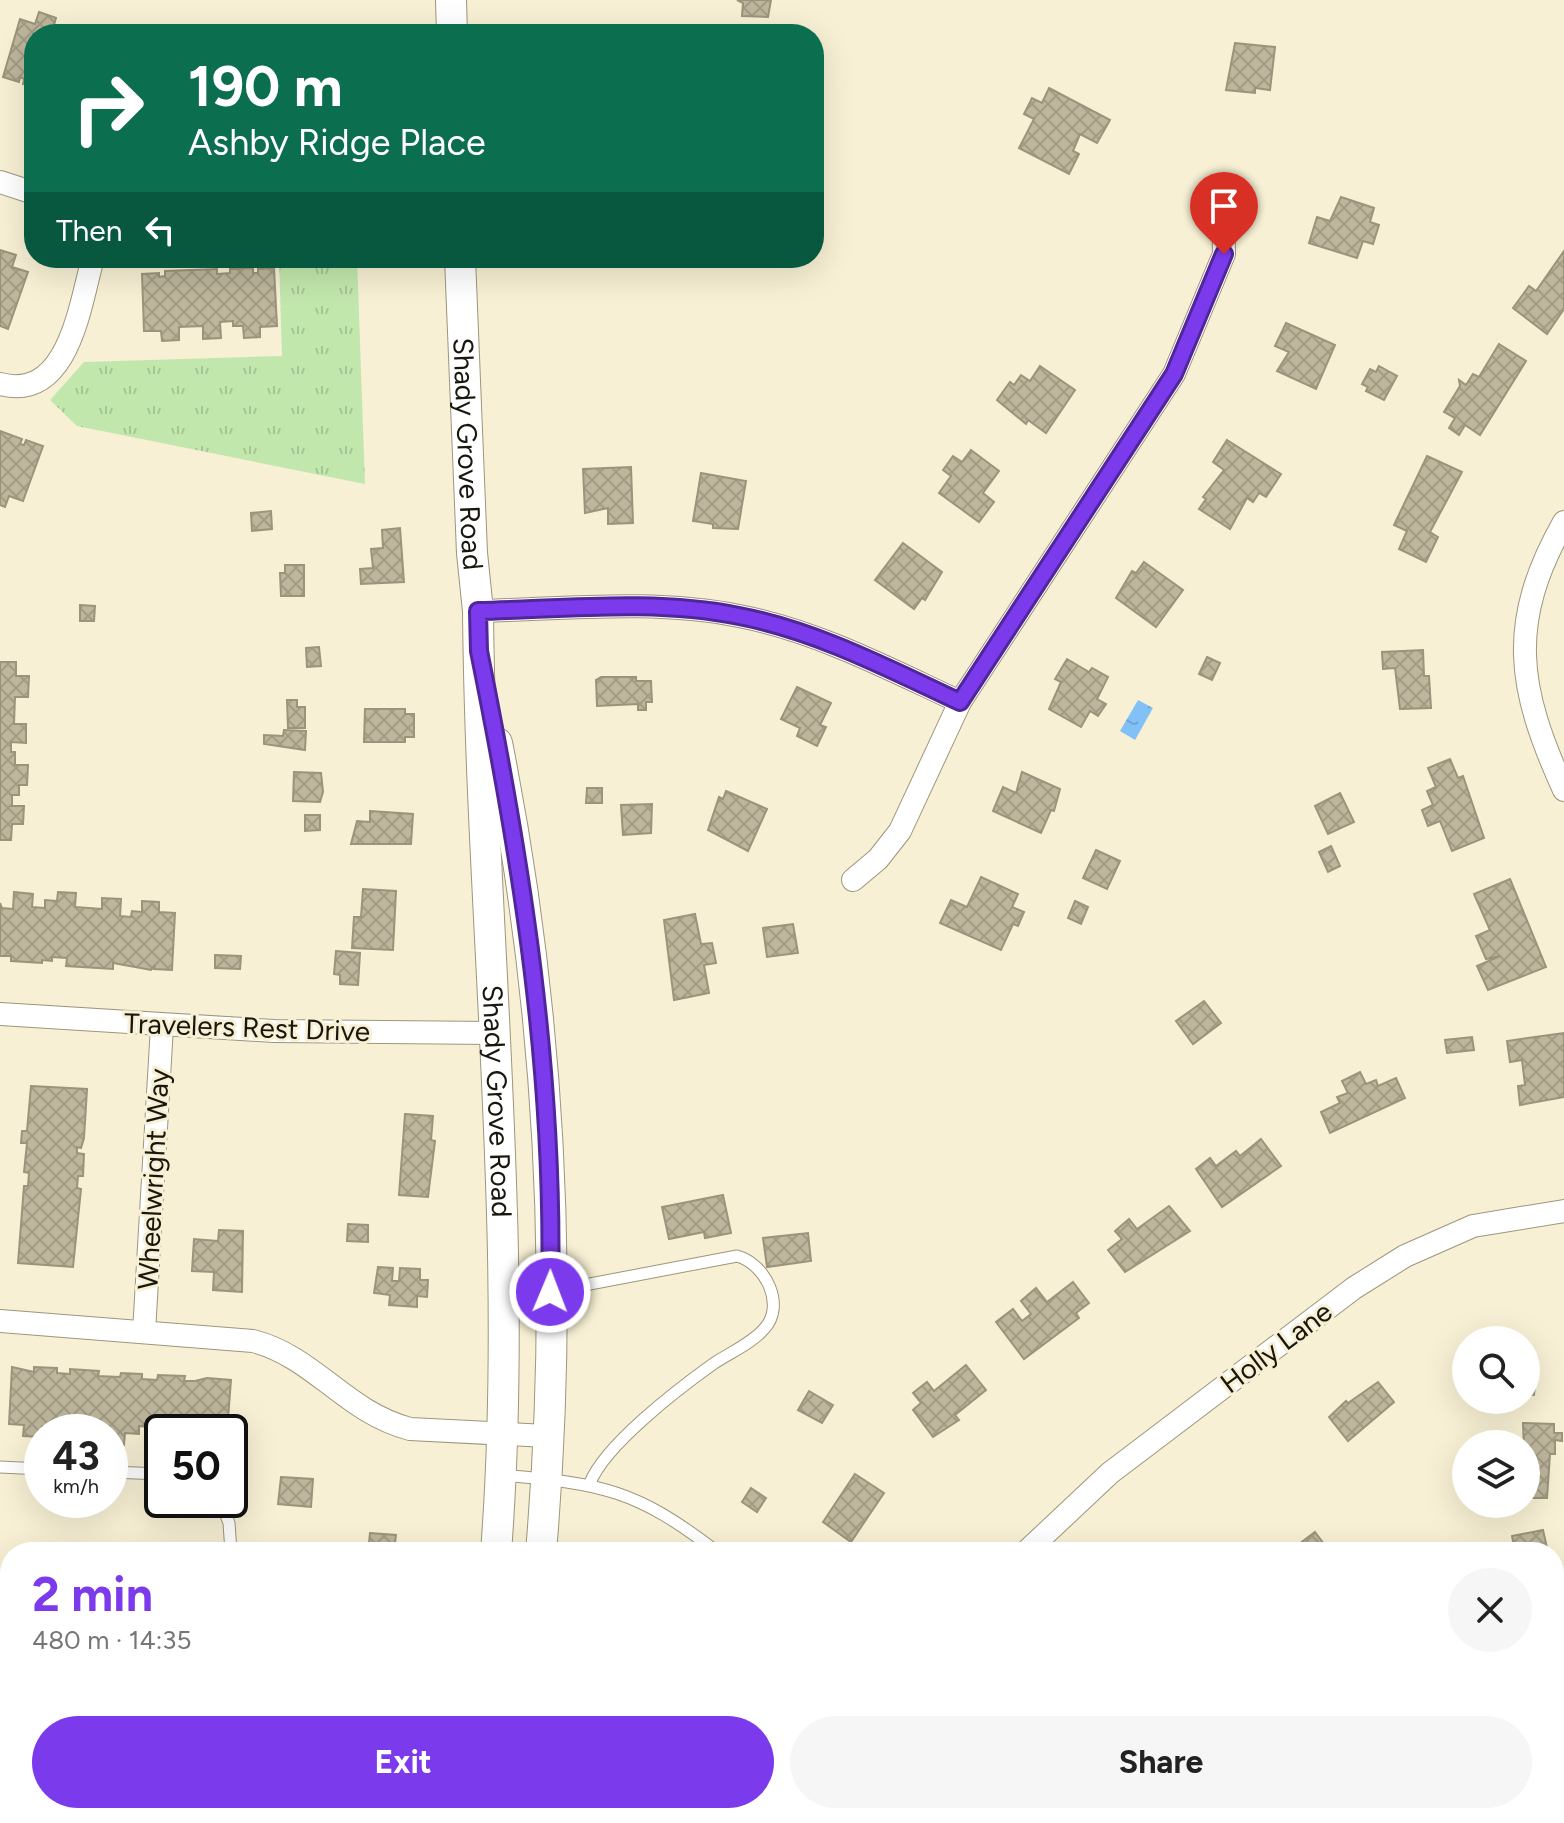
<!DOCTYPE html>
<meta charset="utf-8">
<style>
:root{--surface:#fff;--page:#f6f6f6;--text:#222;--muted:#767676;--accent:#7c3aed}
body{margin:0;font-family:Figtree,sans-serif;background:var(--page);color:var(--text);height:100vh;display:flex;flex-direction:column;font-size:30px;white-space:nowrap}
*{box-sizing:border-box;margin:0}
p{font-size:26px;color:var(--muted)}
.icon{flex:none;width:44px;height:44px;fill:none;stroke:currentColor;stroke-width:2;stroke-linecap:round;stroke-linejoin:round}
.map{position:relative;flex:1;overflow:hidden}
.drawer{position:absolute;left:0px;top:1542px;width:1564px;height:282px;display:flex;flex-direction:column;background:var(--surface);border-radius:32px 32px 0 0;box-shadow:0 8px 32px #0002}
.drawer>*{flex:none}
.banner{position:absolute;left:24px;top:24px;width:800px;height:244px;border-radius:32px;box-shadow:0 8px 32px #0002;background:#0b6e4f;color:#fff;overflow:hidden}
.tools{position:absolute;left:1452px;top:1326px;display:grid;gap:16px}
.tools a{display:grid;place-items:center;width:88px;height:88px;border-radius:50%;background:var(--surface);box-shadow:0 8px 32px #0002;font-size:40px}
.speed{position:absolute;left:24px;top:1414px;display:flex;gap:16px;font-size:40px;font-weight:700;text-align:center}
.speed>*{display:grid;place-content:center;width:104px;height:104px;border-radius:50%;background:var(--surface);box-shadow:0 8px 32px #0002;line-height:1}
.speed small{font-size:20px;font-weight:400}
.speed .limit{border:4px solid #111;border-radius:12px;background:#fff;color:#111}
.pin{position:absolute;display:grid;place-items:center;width:68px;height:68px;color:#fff;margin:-82px -34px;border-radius:50% 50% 50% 0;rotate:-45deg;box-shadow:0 0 8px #0007}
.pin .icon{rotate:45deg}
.me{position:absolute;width:88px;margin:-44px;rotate:1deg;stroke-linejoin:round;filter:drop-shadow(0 0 6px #0008)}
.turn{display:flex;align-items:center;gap:28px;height:168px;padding:0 32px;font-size:36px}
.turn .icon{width:104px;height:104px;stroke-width:2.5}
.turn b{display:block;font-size:56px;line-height:68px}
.then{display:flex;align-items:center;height:76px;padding:0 32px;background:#0003;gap:16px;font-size:30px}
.round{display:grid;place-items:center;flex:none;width:84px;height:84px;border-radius:42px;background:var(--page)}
.summary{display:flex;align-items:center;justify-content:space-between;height:136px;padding:0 32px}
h1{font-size:48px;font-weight:700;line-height:60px;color:var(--accent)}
.cta{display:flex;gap:16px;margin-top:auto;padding:16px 32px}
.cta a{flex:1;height:92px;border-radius:48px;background:var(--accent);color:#fff;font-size:32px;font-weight:700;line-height:92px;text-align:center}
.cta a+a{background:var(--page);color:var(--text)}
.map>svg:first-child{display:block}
.park{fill:url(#park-tufts)}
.water{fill:url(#water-ripples)}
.building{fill:url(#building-cross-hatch);stroke:#9b947b;stroke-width:2}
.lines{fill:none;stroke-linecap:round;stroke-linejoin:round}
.service-casing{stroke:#9d967d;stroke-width:13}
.minor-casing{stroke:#9d967d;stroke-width:24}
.secondary-casing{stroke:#9d967d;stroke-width:32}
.service{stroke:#fff;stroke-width:11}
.minor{stroke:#fff;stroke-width:22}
.secondary{stroke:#fff;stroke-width:30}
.route-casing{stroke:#51269a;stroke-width:20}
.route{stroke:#7c3aed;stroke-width:14}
.labels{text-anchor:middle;stroke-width:6;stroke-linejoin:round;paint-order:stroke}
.street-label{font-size:28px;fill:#19170d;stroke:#f7f0d4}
</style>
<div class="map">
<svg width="1564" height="1823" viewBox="0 0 1564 1823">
<defs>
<pattern id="park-tufts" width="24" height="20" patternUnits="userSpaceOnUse" patternTransform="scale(2)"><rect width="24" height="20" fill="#c2e7ad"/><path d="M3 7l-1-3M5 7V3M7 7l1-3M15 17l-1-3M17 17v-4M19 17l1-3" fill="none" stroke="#a6c594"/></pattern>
<pattern id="water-ripples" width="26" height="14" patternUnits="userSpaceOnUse" patternTransform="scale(2)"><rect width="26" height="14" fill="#82c1f7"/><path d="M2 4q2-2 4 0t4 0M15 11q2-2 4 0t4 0" fill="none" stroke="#70a5d3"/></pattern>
<pattern id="building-cross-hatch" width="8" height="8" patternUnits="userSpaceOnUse" patternTransform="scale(2)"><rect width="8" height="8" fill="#bdb69c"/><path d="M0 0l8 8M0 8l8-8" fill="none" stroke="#a29c85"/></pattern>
</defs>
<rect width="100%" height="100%" fill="#f7f0d4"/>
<!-- park -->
<g class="park">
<polygon points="279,258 357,258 365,484 77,426 50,400 84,362 282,356"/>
<polygon points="549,1814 632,1814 639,1823 547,1823"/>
</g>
<!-- water -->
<polygon class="water" points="1138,700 1153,708 1135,740 1120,731"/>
<!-- building -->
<g class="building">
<polygon points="737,0 771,0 768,17 742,16 743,3"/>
<polygon points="39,12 56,18 52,32 59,34 34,34 34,87 23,84 24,79 20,77 19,82 3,77 20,19 35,24"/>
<polygon points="76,25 94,30 93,34 62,34 63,29 74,33"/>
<polygon points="1235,43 1275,47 1270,90 1255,88 1255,93 1226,90"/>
<polygon points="1049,88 1110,120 1097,143 1080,134 1073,151 1079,154 1069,174 1019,148 1034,119 1024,114 1032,98 1042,103"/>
<polygon points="1341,197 1374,208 1370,222 1379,225 1373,244 1363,241 1357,258 1309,243 1317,217 1330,221"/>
<polygon points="0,250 16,255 12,267 28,272 8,329 0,326"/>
<polygon points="1564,251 1564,309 1547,334 1513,308 1529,286 1536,291"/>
<polygon points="253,268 253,273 258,273 258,269 274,268 277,326 260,327 260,337 244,338 243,326 233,326 233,321 220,322 221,338 203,339 203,326 179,327 179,340 162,341 161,331 144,331 142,274 159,273 159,277 165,276 165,271 217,269 217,274 230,273 230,269"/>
<polygon points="1286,323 1335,345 1316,389 1277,371 1289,352 1275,346"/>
<polygon points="1499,344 1526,361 1480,435 1465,425 1459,435 1449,428 1455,418 1444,412 1460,386 1459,380 1466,385 1473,374 1479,377"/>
<polygon points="1040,366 1075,390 1046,433 1028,420 1026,424 997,400 1010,382 1014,385 1021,375 1030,381"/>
<polygon points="1379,366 1397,376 1384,400 1366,391 1368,387 1362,384 1370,369 1376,372"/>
<polygon points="0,431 22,439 20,444 24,445 26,440 43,446 23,501 9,496 5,507 0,505"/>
<polygon points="1227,440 1281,474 1266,497 1259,493 1253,502 1247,498 1230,529 1199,509 1206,499 1203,497 1224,470 1213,462"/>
<polygon points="971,450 999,471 983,493 994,502 979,522 939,493 951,476 943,470 953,456 962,462"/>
<polygon points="1427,456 1462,472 1430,532 1438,537 1426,562 1399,549 1407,531 1394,525"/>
<polygon points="631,467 633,523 608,524 608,508 585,513 583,469"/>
<polygon points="701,473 746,481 738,529 713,528 713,524 693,521"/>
<polygon points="271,511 272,529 252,531 251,513"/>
<polygon points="400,528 404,582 361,584 360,569 373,568 371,549 383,548 382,530"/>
<polygon points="903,543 942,572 925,600 922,598 914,609 875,580"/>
<polygon points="1144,562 1183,590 1156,627 1116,598 1132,571 1136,573"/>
<polygon points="285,565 304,565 304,596 281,596 280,573 285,573"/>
<polygon points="80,605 95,606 94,621 80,621"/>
<polygon points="319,647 321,666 307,667 306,648"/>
<polygon points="1423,650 1424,676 1429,676 1431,708 1400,709 1395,668 1383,669 1382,652"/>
<polygon points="1207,657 1220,663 1212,680 1199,674"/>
<polygon points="1067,659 1089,672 1092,668 1108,677 1097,699 1106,704 1098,716 1090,711 1081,727 1049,709 1061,682 1055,679"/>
<polygon points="0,662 16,662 16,676 29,676 28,697 15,697 14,724 26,724 26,743 11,742 11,752 15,752 15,765 28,765 27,785 19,785 19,795 12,795 12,806 24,806 23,824 12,824 11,840 0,840"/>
<polygon points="601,677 636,677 636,681 651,681 652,702 646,702 646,710 638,710 638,704 597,706 596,680"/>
<polygon points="797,687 831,703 820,725 826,727 817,746 797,736 800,728 781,719"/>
<polygon points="287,700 297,700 297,707 305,707 305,728 288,728"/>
<polygon points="365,709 405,709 405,714 414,714 414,737 405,737 405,742 364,742"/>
<polygon points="284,730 306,731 305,750 264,744 264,735 283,736"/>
<polygon points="1450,759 1458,778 1463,776 1484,838 1452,851 1440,821 1428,826 1422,810 1433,805 1427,791 1436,787 1428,768"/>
<polygon points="294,772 321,773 323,792 320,802 293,801"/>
<polygon points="1022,772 1060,789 1054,811 1051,810 1041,833 993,811 1003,787 1016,793"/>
<polygon points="587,788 602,788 602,803 586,803"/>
<polygon points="726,791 767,809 748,851 708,830 719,797 723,799"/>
<polygon points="1340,793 1354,822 1328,834 1315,806"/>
<polygon points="652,804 651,833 623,835 621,805"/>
<polygon points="370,811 413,814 411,844 351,844 357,821 370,822"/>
<polygon points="305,815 320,815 320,830 305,831"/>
<polygon points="1331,846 1340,866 1328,872 1319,852"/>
<polygon points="1096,850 1120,861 1107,889 1083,878"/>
<polygon points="981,877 1018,894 1012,907 1024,912 1018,926 1013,924 1001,950 940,923 951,900 967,907"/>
<polygon points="1510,879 1546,967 1488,990 1477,966 1500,956 1486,959 1476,936 1490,930 1474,894"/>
<polygon points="363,889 396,891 393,950 352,948 354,917 361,917"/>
<polygon points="14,892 33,894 32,907 45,908 45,900 57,901 58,892 76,893 75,907 102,909 102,898 121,899 120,916 131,917 132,911 142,912 142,901 159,902 159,912 175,913 172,970 154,969 155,965 151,970 113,963 113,969 66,966 67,958 52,957 52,961 42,960 42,963 11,961 11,956 0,956 0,903 2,908 13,909"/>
<polygon points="1075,901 1088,907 1081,924 1068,918"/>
<polygon points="695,914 701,944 712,943 716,963 704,965 709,993 674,1000 664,920"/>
<polygon points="793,924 798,953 767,957 763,928"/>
<polygon points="336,951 360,953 358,985 340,984 340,975 334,974"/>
<polygon points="215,955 241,956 240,969 215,968"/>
<polygon points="1204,1001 1221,1023 1193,1044 1176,1021"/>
<polygon points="1564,1033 1564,1097 1520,1105 1518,1086 1525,1085 1522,1060 1510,1062 1507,1041"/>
<polygon points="1472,1037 1474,1050 1447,1053 1445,1040"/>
<polygon points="1360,1072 1366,1084 1376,1080 1378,1086 1396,1078 1405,1098 1330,1133 1321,1112 1340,1103 1337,1097 1348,1093 1342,1081"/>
<polygon points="31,1086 87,1089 84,1138 81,1148 77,1147 77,1153 84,1154 83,1176 78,1176 77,1188 81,1189 73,1267 18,1263 24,1186 28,1186 29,1173 24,1172 27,1143 21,1143 22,1131 27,1131"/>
<polygon points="405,1114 433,1116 431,1140 435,1141 428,1197 399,1195"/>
<polygon points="1261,1139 1281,1166 1222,1207 1196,1169 1210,1158 1216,1166 1236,1151 1240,1156"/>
<polygon points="723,1195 731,1233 705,1238 704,1232 669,1239 662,1207"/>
<polygon points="1169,1206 1190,1231 1125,1272 1108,1250 1122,1239 1115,1231 1129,1219 1137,1229"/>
<polygon points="348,1224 368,1225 368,1242 347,1241"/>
<polygon points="219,1230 243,1231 242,1292 213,1290 214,1272 192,1271 194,1239 218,1241"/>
<polygon points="808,1233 811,1261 767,1267 763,1238"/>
<polygon points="378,1267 393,1268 392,1281 399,1281 400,1268 420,1269 420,1280 428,1280 427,1297 417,1296 417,1307 389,1305 390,1295 374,1293"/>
<polygon points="1073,1282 1089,1303 1076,1313 1079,1318 1024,1359 996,1322 1013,1309 1022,1321 1031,1314 1021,1301 1036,1288 1047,1302"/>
<polygon points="966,1365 986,1390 955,1415 959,1420 933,1437 913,1410 921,1403 913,1393 927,1382 934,1391"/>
<polygon points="12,1367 34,1372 34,1367 57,1368 57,1373 70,1374 70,1369 99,1371 98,1376 120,1377 121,1373 142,1374 142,1379 157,1380 158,1375 185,1376 184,1381 195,1381 207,1378 231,1380 227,1432 162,1432 162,1445 148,1444 148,1427 139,1426 139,1434 125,1433 124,1445 110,1444 110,1432 96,1432 96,1427 82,1426 82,1432 62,1432 63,1422 53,1421 53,1426 42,1426 41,1437 23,1436 24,1425 9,1424"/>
<polygon points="1378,1382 1394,1402 1348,1441 1329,1417 1346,1401 1348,1403"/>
<polygon points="1526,1383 1535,1384 1534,1395 1526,1394"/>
<polygon points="809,1391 833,1405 822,1423 798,1410"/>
<polygon points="1523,1423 1554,1424 1554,1433 1562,1433 1562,1441 1555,1440 1555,1454 1550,1454 1547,1498 1526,1498"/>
<polygon points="855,1474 884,1493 851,1542 823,1522"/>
<polygon points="281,1477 313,1479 311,1507 278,1504"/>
<polygon points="751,1488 766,1498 757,1512 742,1502"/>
<polygon points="1543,1530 1548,1552 1515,1552 1512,1536"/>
<polygon points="1315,1532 1330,1552 1293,1552 1291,1550"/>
<polygon points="370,1533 396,1535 394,1550 398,1552 368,1552"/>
<polygon points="1564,1652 1564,1670 1556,1657"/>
<polygon points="326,1814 372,1814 371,1823 325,1823"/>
<polygon points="660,1814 698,1814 705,1823 667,1823"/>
<polygon points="1118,1814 1169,1814 1159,1823 1137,1823"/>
<polygon points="1198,1814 1206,1814 1224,1823 1193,1823"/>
</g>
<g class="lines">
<!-- service casing -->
<g class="service-casing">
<g id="service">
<path d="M553,1291l184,-35c29,8 49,50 27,73 -13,15 -35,24 -51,35 -35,25 -108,81 -123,119"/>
<polyline points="0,1467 42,1469"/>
<polyline points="110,1472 162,1474"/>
<path d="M503,1475c99,9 133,14 214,77"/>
<polyline points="220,1500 229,1523 231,1552"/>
<polyline points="860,1814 865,1823"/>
<polyline points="217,1823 217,1814"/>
</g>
</g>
<!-- minor casing -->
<g class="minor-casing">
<g id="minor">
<polyline points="0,182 34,193"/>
<path d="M0,384c69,18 80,-80 93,-126"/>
<path d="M1564,522c-57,101 -47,165 0,268"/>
<path d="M478,611c86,-2 176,-12 261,5 78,15 150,53 221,86"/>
<polyline points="853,880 878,859 900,831 960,702 1174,374 1224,254 1223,196"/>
<polyline points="0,1014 274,1031 494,1033"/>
<path d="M0,1321l253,20c62,16 92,71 157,88l137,7"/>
<polyline points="144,1332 162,1026"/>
<polyline points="1026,1552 1110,1473 1354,1288 1405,1256 1473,1226 1564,1211"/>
<polyline points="926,1814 935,1823"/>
</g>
</g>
<!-- secondary casing -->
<g class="secondary-casing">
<g id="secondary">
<polyline points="451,0 452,34"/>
<path id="s1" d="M460,258l12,295 6,58c3,314 42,628 18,941"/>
<path d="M497,743c53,266 67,539 44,809"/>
<polyline points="472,1823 473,1814"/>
<polyline points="517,1823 518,1814"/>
</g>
</g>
<!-- service -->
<use href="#service" class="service"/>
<!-- minor -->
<use href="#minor" class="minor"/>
<!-- secondary -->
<use href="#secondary" class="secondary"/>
</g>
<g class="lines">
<!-- route casing -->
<g class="route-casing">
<path id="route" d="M550,1292c5,-219 -28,-428 -71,-641l-1,-40c87,-2 176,-12 261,5 78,15 150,53 221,86l214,-328 50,-120"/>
</g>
<!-- route -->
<use href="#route" class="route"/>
</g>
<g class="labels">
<!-- street labels -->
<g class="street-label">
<text dy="10" stroke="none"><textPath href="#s1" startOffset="196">Shady Grove Road</textPath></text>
<text transform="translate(247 1027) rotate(2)" y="10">Travelers Rest Drive</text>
<text dy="10" stroke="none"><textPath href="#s1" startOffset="844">Shady Grove Road</textPath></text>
<text transform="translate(153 1179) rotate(-87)" y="10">Wheelwright Way</text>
<text transform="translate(1276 1347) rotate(-37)" y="10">Holly Lane</text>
</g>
</g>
</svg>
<div class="tools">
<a><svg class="icon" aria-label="search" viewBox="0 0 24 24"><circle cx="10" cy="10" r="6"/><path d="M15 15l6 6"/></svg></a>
<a><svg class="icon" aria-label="layers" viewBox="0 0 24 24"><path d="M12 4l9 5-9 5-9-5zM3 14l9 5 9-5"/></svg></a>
</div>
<div class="speed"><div>43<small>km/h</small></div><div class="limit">50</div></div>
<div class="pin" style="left:1224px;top:254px;background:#d93025"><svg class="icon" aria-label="arrive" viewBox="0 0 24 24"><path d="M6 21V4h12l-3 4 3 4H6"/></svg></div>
<svg class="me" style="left:550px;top:1292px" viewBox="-20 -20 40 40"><circle r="17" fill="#7c3aed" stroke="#fff" stroke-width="3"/><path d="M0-11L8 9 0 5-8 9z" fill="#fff"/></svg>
<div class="banner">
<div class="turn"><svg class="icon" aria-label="right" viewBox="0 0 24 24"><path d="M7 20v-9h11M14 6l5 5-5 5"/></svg><div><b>190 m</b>Ashby Ridge Place</div></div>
<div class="then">Then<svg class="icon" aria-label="left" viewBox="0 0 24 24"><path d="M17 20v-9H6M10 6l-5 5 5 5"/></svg></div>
</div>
<section class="drawer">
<div class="summary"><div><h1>2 min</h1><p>480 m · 14:35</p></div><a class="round"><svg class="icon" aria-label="close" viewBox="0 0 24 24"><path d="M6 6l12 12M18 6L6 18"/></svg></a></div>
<div class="cta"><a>Exit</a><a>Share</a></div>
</section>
</div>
